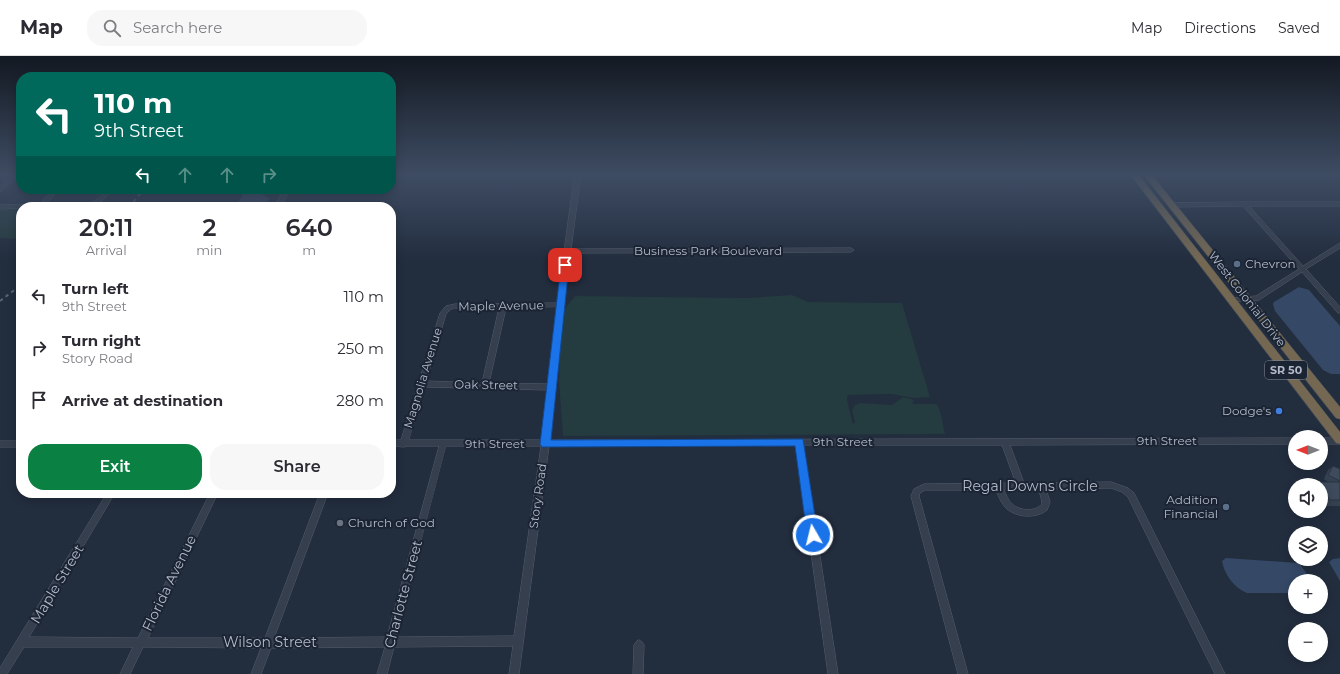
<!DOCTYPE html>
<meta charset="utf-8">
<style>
:root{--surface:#fff;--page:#f7f7f7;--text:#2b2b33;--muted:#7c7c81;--line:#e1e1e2;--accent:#0b8043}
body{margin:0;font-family:Montserrat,sans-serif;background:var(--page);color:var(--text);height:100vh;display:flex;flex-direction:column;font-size:15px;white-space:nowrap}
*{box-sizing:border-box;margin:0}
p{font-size:13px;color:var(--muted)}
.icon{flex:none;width:22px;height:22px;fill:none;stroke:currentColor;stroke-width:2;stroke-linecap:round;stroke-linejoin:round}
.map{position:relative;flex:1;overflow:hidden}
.details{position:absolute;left:16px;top:146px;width:380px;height:296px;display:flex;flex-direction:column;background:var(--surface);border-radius:16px;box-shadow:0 2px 10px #0003}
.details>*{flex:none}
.top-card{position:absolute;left:16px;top:16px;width:380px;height:122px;border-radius:16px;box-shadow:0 2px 10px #0003;background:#00695c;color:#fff;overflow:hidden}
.needle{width:26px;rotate:270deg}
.tools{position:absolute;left:1288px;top:374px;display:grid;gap:8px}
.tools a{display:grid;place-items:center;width:40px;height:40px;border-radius:50%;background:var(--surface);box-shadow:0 2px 10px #0003;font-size:20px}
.pin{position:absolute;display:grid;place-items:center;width:34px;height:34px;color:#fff;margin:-17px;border-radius:8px;box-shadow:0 2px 6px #0006}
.me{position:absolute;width:44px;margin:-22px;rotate:352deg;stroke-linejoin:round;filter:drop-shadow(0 0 3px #0008)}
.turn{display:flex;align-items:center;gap:14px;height:84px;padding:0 12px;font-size:18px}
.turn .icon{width:52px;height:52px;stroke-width:2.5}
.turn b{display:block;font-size:28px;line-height:34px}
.lanes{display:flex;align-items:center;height:38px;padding:0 12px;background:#0003;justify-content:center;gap:20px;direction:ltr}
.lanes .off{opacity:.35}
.eta{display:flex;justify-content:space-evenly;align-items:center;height:68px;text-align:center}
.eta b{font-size:24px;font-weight:600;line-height:28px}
.button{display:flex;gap:8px;margin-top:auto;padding:8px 12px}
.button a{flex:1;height:46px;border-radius:16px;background:var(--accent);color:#fff;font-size:16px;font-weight:600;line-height:46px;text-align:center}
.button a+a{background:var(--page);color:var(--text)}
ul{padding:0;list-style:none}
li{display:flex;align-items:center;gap:12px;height:52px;padding:0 12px}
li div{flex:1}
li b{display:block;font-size:15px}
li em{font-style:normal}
header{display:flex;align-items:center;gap:24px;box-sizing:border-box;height:56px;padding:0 20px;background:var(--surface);border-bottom:1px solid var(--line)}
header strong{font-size:19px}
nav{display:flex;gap:22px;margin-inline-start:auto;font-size:14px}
.search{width:280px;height:36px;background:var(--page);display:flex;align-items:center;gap:10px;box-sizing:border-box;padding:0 14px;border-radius:16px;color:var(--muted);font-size:15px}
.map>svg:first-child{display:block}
.green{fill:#243b3f}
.water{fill:#354866}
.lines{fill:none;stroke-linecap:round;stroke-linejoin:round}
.minor-casing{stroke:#545d6c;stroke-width:1}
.highway-casing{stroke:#414a59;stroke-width:1}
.minor{fill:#363f4e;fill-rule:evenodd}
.highway{fill:#746853;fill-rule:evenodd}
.rail{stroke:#586375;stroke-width:2;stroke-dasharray:3.5 3.5;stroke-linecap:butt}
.wall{fill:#354050}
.building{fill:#3e4b5d;stroke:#2b3441}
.route{fill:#1a73e8;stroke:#114b97}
.service-dot{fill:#5c6f8a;stroke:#1b2433;stroke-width:1.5}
.shop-dot{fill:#3f7fe0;stroke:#1b2433;stroke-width:1.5}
.worship-dot{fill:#6b7280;stroke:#1b2433;stroke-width:1.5}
.labels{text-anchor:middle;stroke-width:4;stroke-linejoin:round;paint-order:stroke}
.shield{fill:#1b2433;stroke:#858d9c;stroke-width:1}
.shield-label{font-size:11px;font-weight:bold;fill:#b2bac9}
.street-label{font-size:12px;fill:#b2bac9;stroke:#1b2433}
.poi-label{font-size:12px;fill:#b2bac9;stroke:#1b2433;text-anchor:start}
.near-street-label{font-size:14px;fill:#b2bac9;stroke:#1b2433}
</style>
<header>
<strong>Map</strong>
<div class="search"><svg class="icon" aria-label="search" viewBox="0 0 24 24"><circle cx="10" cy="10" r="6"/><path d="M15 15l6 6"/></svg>Search here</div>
<nav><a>Map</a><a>Directions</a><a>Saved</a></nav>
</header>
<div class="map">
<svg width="1340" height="618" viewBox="0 0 1340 618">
<rect width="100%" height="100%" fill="#222d3e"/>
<!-- green -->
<g class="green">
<polygon points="0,153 21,153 21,183 0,182"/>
<polygon points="792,239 808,246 902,247 930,341 913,342 891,338 848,339 847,343 852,365 853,368 855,366 852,354 855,349 861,347 892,349 903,341 911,343 914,345 912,348 937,348 941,358 945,378 563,380 559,326 560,274 562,256 575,240 748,242"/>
</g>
<!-- water -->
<g class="water">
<polygon points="252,135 257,136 269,142 266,148 238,147 244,137"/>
<polygon points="1299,231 1309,234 1340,270 1340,318 1331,318 1323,314 1275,255 1273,248 1274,246"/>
<path d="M1226,502l73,5 13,18h-17v12h-48c-13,-5 -23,-19 -25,-32z"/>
<polygon points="1340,502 1340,525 1329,506 1333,503"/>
</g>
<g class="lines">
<!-- minor casing -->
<g class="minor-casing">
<g id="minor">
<polygon points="14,118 20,118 2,135 0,136 0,131"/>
<path d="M575,118h6l-10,75 280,-1 3,2 -3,2 -281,1 -6,50 1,2 -1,2 -15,133 746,-2v6l-285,1 14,38 87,-1 17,6 6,5 91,181h-10l-87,-177 -6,-5 -11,-4 -65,1 4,13 -3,8c-11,9 -32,8 -42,-3 -4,-5 -7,-11 -9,-17h-71l-5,3 -1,3 49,178h-10l-47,-178 3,-7 10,-5 92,-1 -14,-38h-199l35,229h-10l-32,-229 -247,1 -30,228h-10l4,-28 -119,1 -7,27h-10l8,-27 -114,1 -10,26h-10l10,-26 -118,-1 -13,27h-10l13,-27h-109l-17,27h-7v-6l107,-175h8l-86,144 109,1 72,-145h8l-70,145h117l55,-145h8l-54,145 113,-1 52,-191h-32l-3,1 -13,-1v-6h10l39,-127 6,-7 9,-2 103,-1 6,-51 -1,-1 1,-1zM557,251l-9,77 -59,-1 17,-75zM455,252h44l-17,75 -56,-2 20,-67 4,-4zM425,331l123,3 -6,50h-133zM446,390h95l-27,190 -118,1zM1038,433l3,8 1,7c-7,8 -22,7 -30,0 -4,-4 -6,-9 -8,-14z"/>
<polygon points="54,133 60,133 46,148 90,147 98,143 107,133 113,133 102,145 91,151 21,151 21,152 0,153 0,149 39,148"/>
<polygon points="285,133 291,133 280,151 274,151"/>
<polygon points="1244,146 1340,146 1340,150 1249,150 1303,210 1340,187 1340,192 1306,213 1340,251 1340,257 1338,257 1302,216 1259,244 1230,246 1229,244 1230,242 1232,242 1256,240 1299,213 1243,150 1172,151 1169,149 1172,147"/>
<rect x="1321" y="382" width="19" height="6"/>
<rect x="0" y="385" width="21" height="6"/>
<polygon points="639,584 642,586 644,589 643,618 633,618 634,589 636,586"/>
</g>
</g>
<!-- highway casing -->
<g class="highway-casing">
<g id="highway">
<polygon points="1130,118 1138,118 1340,376 1340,388 1336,387"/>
<polygon points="1143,118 1151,118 1340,351 1340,363 1336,362"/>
</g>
</g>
<!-- minor -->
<use href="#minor" class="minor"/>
<!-- highway -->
<use href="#highway" class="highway"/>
<!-- rail -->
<g class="rail">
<polyline points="129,151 144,133"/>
<polyline points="0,245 21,229"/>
</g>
</g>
<!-- wall -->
<polygon class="wall" points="1333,410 1340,425 1339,426 1340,429 1340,450 1323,450 1321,446 1321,429 1314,429 1318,426 1328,426 1324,423 1328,414"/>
<!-- building -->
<g class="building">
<polygon points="1333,410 1340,413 1340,425 1328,419"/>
<polygon points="1318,426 1340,426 1340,444 1330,444"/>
</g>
<!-- sky -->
<linearGradient id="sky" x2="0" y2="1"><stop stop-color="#131922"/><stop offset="0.58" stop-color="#3e4c63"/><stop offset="1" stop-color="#3e4c63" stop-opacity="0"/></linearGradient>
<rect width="1340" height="205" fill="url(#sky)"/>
<!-- route -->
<polygon class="route" points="565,206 569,209 551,384 803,383 818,479 817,482 813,484 809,482 807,479 795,390 542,391 540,388 561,209"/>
<!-- markers -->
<g class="service-dot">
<circle cx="1237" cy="208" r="4"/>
<circle cx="1226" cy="451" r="4"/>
</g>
<circle class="shop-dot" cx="1279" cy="355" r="4"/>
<circle class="worship-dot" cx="340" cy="467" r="4"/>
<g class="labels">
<!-- shield labels -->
<rect class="shield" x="1265" y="305" width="42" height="18" rx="3"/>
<g class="shield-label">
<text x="1286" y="318">SR 50</text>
</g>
<!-- street labels -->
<g class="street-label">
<text x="708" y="199">Business Park Boulevard</text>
<text transform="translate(1247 243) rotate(52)" y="4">West Colonial Drive</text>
<text transform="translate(501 250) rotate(-1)" y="4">Maple Avenue</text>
<text transform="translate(423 322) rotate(-73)" y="4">Magnolia Avenue</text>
<text transform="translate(486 329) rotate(1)" y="4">Oak Street</text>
<text x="1167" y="389">9th Street</text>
<text x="843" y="390">9th Street</text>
<text x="495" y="392">9th Street</text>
<text transform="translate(538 440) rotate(-82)" y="4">Story Road</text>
</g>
<!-- poi labels -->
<g class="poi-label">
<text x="1245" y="212">Chevron</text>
<text x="1271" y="359" text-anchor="end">Dodge's</text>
<text x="1218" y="448" text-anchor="end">Addition<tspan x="1218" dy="14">Financial</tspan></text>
<text x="348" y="471">Church of God</text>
</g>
<!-- near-street labels -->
<g class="near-street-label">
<text x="1030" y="435">Regal Downs Circle</text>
<text transform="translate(169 527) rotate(-64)" y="5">Florida Avenue</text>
<text transform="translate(57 528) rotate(-59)" y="5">Maple Street</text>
<text transform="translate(403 538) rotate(-75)" y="5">Charlotte Street</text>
<text x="270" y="591">Wilson Street</text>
</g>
</g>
</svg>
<div class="tools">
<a><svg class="needle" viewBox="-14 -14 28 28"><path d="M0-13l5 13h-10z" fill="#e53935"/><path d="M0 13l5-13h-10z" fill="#7c7c81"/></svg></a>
<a><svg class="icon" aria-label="sound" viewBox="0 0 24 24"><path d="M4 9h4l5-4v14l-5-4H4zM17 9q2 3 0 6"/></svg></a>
<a><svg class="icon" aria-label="layers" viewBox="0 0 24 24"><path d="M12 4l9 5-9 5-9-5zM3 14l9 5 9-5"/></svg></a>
<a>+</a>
<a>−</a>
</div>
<div class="pin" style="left:565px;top:209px;background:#d93025"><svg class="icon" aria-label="arrive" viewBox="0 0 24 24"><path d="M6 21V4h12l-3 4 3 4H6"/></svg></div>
<svg class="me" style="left:813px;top:479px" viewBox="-20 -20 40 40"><circle r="17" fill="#1a73e8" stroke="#fff" stroke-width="3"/><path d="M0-11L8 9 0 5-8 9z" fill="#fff"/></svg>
<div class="top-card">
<div class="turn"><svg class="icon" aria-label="left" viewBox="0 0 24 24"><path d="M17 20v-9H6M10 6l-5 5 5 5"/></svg><div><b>110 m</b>9th Street</div></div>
<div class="lanes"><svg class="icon" aria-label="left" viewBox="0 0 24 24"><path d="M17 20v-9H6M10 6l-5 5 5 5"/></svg><svg class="icon off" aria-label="ahead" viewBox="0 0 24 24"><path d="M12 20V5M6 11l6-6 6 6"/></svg><svg class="icon off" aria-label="ahead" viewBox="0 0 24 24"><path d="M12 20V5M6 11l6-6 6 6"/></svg><svg class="icon off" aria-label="right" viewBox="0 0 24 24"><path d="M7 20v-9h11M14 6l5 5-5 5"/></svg></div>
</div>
<section class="details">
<div class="eta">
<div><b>20:11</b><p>Arrival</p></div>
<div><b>2</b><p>min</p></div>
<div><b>640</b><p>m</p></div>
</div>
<ul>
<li><svg class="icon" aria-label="left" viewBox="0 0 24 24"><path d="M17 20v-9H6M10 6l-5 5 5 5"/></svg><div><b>Turn left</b><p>9th Street</p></div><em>110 m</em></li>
<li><svg class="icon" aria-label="right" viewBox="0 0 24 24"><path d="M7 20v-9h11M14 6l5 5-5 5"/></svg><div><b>Turn right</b><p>Story Road</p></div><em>250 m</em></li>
<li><svg class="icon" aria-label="arrive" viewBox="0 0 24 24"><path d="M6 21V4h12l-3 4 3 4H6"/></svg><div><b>Arrive at destination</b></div><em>280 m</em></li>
</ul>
<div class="button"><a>Exit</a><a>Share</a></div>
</section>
</div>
